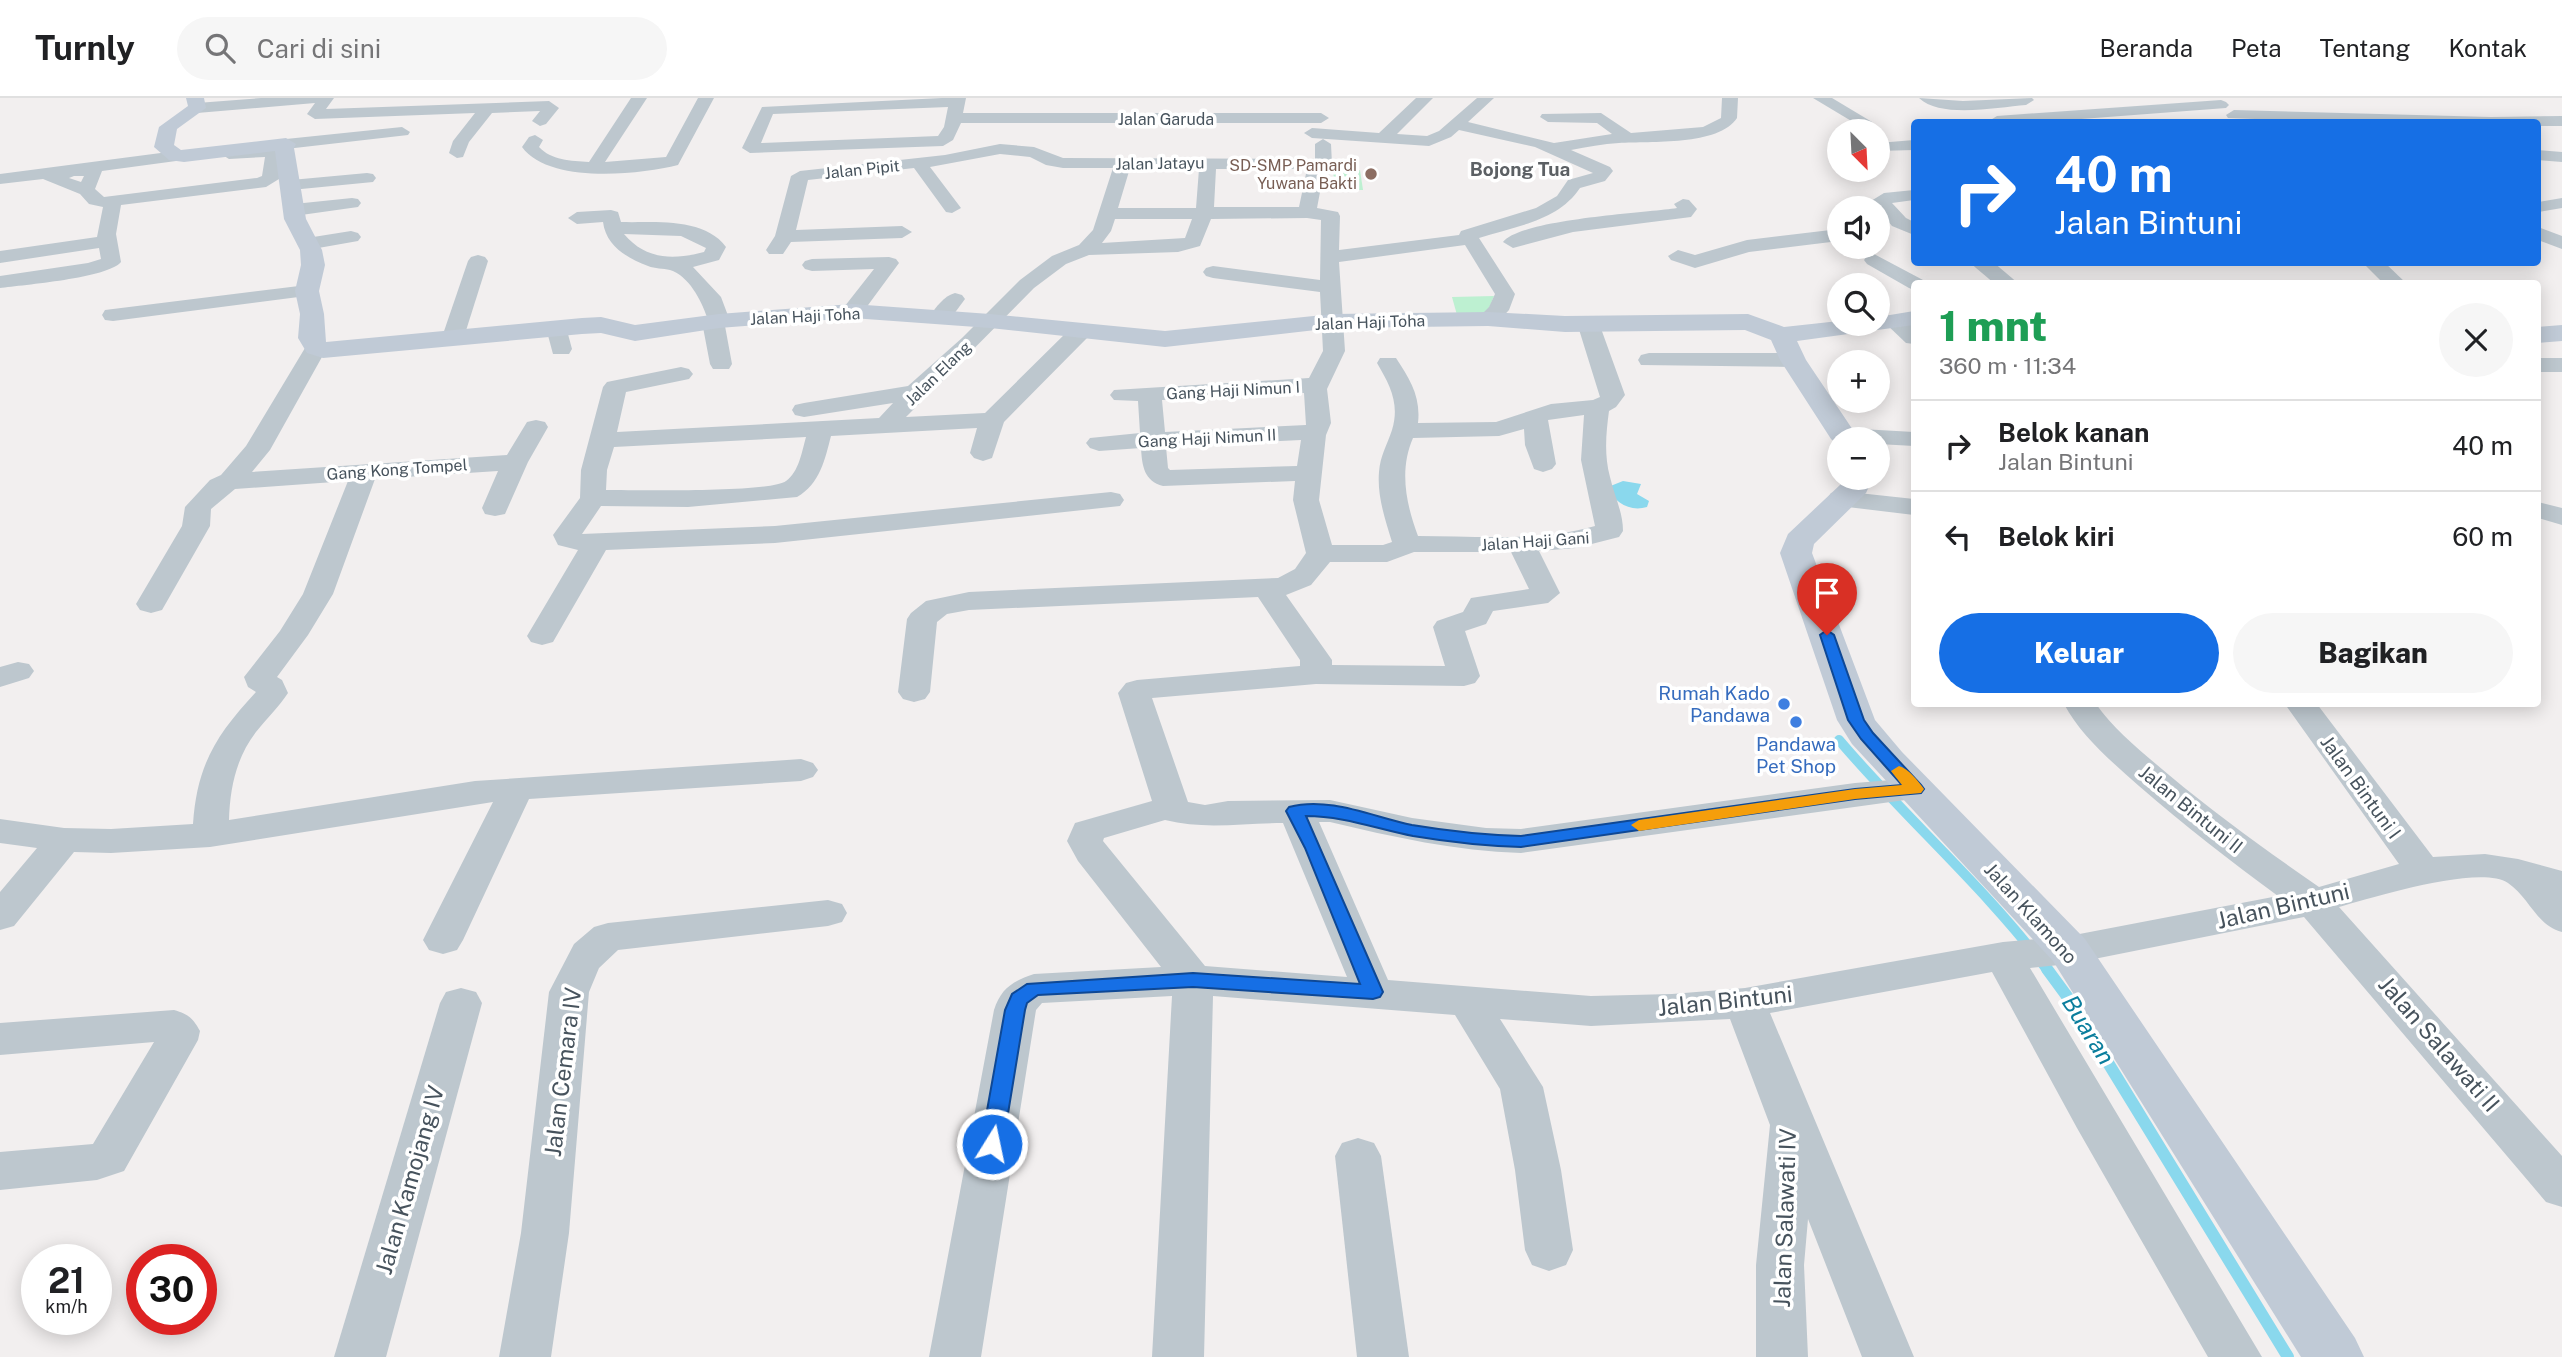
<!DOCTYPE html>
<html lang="id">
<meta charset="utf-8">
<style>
:root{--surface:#fff;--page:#f6f6f6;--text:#202124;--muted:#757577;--line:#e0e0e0;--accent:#166fe5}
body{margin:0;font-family:"Public Sans",sans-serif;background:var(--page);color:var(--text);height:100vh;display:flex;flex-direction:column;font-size:26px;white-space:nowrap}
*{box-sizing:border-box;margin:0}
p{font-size:23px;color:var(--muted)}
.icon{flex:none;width:38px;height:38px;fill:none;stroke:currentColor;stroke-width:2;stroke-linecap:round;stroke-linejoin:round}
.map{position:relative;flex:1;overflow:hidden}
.panel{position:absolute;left:1911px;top:182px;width:630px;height:427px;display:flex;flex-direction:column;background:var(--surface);border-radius:7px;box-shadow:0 4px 18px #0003}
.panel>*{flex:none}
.hud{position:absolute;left:1911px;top:21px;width:630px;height:147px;border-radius:7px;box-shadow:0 4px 18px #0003;background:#166fe5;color:#fff;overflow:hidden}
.needle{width:46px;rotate:156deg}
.fabs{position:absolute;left:1827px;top:21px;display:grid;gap:14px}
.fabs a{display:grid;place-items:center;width:63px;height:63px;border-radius:50%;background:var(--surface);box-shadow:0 4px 18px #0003;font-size:35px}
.speed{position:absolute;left:21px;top:1146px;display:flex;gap:14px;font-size:35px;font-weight:700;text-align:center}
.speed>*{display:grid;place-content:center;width:91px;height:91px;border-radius:50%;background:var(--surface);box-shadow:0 4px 18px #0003;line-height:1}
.speed small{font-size:18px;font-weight:400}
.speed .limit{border:10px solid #d22;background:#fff;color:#111}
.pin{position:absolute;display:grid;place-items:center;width:60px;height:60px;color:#fff;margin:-72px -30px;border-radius:50% 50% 50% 0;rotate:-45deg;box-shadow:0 0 7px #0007}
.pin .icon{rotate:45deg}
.me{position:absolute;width:77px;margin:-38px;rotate:10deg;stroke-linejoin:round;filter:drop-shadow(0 0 5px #0008)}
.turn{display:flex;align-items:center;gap:24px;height:147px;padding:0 28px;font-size:32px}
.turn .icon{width:91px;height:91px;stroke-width:2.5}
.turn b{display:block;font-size:49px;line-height:60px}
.round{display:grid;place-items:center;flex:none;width:74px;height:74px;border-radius:37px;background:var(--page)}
.headline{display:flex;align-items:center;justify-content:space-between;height:119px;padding:0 28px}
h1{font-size:42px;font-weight:800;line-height:52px;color:#1e9e55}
.primary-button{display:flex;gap:14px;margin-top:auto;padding:14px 28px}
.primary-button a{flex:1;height:80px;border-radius:42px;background:var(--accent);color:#fff;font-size:28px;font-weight:800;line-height:80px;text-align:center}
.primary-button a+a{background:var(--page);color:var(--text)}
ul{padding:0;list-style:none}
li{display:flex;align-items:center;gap:21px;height:91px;padding:0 28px;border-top:2px solid var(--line)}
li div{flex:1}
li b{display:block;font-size:26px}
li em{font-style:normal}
header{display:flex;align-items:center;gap:42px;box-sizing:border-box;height:98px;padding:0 35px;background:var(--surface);border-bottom:2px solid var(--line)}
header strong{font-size:33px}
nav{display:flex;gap:38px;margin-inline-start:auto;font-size:24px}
.search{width:490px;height:63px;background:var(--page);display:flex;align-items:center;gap:18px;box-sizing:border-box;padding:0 24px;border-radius:38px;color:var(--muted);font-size:26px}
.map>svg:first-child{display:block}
.green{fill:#bdf0d1}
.water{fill:#8ad8ed}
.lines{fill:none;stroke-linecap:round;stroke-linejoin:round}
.stream-far1{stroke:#8ad8ed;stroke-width:10}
.stream{stroke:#8ad8ed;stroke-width:12}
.street{fill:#bdc7ce;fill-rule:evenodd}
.secondary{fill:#c0cad6;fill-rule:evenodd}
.route{fill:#166fe5;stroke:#0e4895;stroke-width:2}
.slow{fill:#f59e0b}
.education-dot{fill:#8d6e63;stroke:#fff;stroke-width:2.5}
.shop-dot{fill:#3f7fe0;stroke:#fff;stroke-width:2.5}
.labels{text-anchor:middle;stroke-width:7;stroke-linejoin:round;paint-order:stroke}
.far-street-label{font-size:16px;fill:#47535d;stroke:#fff}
.far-education-label{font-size:16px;fill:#785e54;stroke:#fff;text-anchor:end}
.far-quarter-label{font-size:19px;font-weight:bold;fill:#5c6064;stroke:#fff}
.shop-label{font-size:19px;fill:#366cbe;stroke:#fff;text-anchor:end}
.street-label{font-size:19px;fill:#47535d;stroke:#fff}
.near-street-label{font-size:23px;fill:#47535d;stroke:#fff}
.near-water-label{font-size:24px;font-style:italic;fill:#0b7e9d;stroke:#fff}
</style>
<header>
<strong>Turnly</strong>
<div class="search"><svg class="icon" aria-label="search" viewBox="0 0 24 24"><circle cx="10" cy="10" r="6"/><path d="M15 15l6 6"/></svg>Cari di sini</div>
<nav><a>Beranda</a><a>Peta</a><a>Tentang</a><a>Kontak</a></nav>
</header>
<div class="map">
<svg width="2562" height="1259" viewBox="0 0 2562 1259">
<rect width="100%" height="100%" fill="#f2efef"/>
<!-- green -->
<g class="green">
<polygon points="1333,72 1360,72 1363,92 1335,92"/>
<polygon points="1494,198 1487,215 1457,217 1452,199"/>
</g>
<!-- water -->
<path class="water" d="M1623,383l18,3 -4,10 12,7 -2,6c-17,5 -33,-4 -39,-20z"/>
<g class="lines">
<!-- stream-far1 -->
<path class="stream-far1" d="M1839,642c67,79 147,148 209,231"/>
<!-- stream -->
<polyline class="stream" points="2047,871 2069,901 2288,1259"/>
<!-- street -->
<g class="street">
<polygon points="261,0 334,0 326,11 549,3 559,10 546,26 540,28 532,23 540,13 492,15 469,44 463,59 457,60 449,55 453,43 475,15 315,21 307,16 315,5 197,15 189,10 197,5"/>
<path d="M631,0h16l-42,64 61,-5 32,-59h16l-36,67c-40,10 -129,19 -156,-18l7,-10 6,-2 8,5 -4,7c12,13 32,14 50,15z"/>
<path d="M942,0h24l-3,15h358l8,5 -8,5h-360l-8,17 -10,6 -193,7 -8,-5 20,-41zM948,9l-4,20 -6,9 -177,7 12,-29z"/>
<path d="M1416,0h17l-36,36 30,2 12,-5 38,-33h17l-26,24 86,21 58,-9 -15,-11 -49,-1 -8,-5 2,-3 59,-1 30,20 72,-6 18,-9 1,-20h16l-1,20c-18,28 -87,23 -118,25 -16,1 -32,4 -48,7l39,17 3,4 -8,10 -25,7c-22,33 -64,38 -101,50l36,56 -6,16 -13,14h-16l-3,-5 12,-12 6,-13 -30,-49 -126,17 6,89 -18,38 4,34 -5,12 -7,65 13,45h51l9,-3c-7,-23 -15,-46 -13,-70 1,-16 8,-27 13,-42 8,-26 -2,-45 -15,-67l3,-5h16c14,21 25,39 22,65l78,-1 55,-18 42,-4 7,-3 -23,-74 3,-5h16l3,5 26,72 -9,12 -7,4c-3,22 -5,44 1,66 4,18 13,35 13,54l-4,6 -43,11 -37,3 21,42 -12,10 -55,8 -7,13 -21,7 15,45 -5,7 -11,3 -148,-2 -164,14 36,104 17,3 23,-4 102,-1 82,18 74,10 35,1 334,-46 60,-5 12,3 6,8 -6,8 -406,56c-65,-2 -128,-16 -191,-31h-11l69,158 203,16 81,-2 73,-6 258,-46 66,-6 209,-40c-48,-35 -94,-71 -139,-110 -27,-24 -58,-50 -75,-82h32c19,27 47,49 73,71 48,40 98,76 150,112l80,-23 -114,-160h32l116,153 52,-3 33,5 44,12v61c-26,-7 -33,-35 -54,-49 -29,-19 -136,15 -169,24l223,249v51l-16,-5 -242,-285 -235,47 -39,4 232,389h-54l-131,-229 -85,-156 -222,41 144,344h-52l-54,-138 -4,46 4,92h-52v-92l14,-140 -40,-106 -139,7 -91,-7 43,68 18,83 12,80 -7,15 -17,6 -17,-6 -7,-15 -10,-80 -15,-81 -45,-74 -242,-19 -9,361h-52l20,-361 -130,7 -6,7 -55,347h-52l65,-347c7,-22 19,-29 40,-36l127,-7 -83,-106 -11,-20 8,-18 77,-22 -34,-108 8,-10 11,-3 163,-14v-6l-42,-63 -289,13 -22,4 -10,8 -7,70 -5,7 -11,3 -11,-3 -5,-7 9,-73 4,-6 15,-12 43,-9 309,-14 17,-9 11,-16 -13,-53 2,-19 -132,5c-19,-5 -21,-20 -22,-38l-42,3 -9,-3 -4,-5 4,-5 50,-5 -2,-32 -24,-1 -4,-5 4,-5 195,-12 14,-27 -3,-59 -107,-14 -7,-2 -3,-4 3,-4 7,-2 107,14 1,-60 -14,-2 -96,1 -11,27 -22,6 -89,3 -23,9 -32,24 -128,129 79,-4 87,-86h16l3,5 -3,5 -84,85 -12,36 -9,3 -9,-3 -4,-5 7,-25 -146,8c-6,23 -11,48 -34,61l-109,10 -87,-1 -19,28 193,-8 336,-34 9,2 4,6 -4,6 -345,37 -169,7 -53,92 -11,3 -11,-3 -4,-6 51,-86 -20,-5 -5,-10 27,-37 1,-28 22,-83 4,-5 74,-15 8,2 4,5 -4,5 -63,13 -9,40 262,-14 14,-15 -89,14 -9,-2 -3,-5 3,-5 9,-2 104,-17 54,-48 58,-58 32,-24 27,-11 14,-15 20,-62h-50l-17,-3 -16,-8 -30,-3 -70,13 31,41 -9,5 -6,-1 -32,-44 -106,12 -12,50 106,-4 10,6 -10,6 -111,4 -8,12h-14l-3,-4 9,-14 16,-60 9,-5 145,-16 55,-11 34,3 29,11 252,1v-15l8,-5 8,5 1,20 -8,7 -7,37 21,4 2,4 -1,34 120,-15 2,-4 75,-23 21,-12 11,-16 25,-7 -58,-26 -76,-17 -8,7 -22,9 -117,-8 -8,-5 8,-5 67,5zM1130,70l69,1 -3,39h-78zM1216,71h91l-8,38h-85zM1115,121h77l-7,19 -83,5 9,-12zM1304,295l2,32 -141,7 -3,-32zM1584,317l-3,45 14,66c-56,16 -119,10 -177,10 -12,-32 -19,-66 -5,-98l86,-2 25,-7 1,16 9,24 9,3 9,-3 4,-5 -8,-44zM806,339c-4,14 -7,35 -20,44 -16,12 -152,9 -180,9l1,-20 7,-23zM1301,342l-4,26 -127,4 -2,-2 -2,-21zM1414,454h97l18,37 -58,9 -8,14 -26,9 -4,6 12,39 -113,-1v-5l-46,-65 25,-10 19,-23h57zM1165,722c39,10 78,3 118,3l64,154 -142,-11 -102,-125 1,-3z"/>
<polygon points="1813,0 1832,0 1872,24 1864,29 1858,27"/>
<path d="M1919,0l44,3 69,-3 2,2 -8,5c-28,2 -85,14 -107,-7z"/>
<polygon points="2221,2 2226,4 2229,7 2226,10 2042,24 1989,23 1997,18"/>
<polygon points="2234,12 2491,19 2562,18 2562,28 2538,28 2538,24 2336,24 2228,20 2226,17"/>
<polygon points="402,29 410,34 408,37 286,51 278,46 286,41"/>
<polygon points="1914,42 1914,52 1878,53 1878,45"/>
<path d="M274,48l8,5 -3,28 -13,8 -145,18 -5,29 5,28c-13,16 -98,23 -121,26v-12l88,-13 13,-4 -2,-11 -99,15v-12l97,-14 6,-30 -14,-3 -9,-10 -37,-15 -43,5v-10l176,-23 8,5 -8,5 -74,10 -7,18 9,8 153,-19 5,-2 3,-19 -36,2 -8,-5 8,-5zM74,78h10l-3,6 -12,-4z"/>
<polygon points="2538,52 2562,54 2562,64 2538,62"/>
<polygon points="367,75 373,76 376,80 373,84 291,92 282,87 291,82"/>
<polygon points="1914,92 1914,102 1892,105 1906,120 1914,124 1914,137 1892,128 1871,103 1884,95"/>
<polygon points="352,100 358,101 361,105 358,109 294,118 285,112 294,106"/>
<polygon points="2562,100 2562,110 2538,114 2538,104"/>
<path d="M1683,101l6,1 8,9 -6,8 -118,15 -60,16 -10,-6c18,-23 142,-29 174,-34l-3,-4z"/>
<path d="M611,112l7,2 3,10c33,1 83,-5 105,25l-7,13 -26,7 28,30 9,24 -5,5 7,38 -3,5h-16l-3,-5 -8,-42 5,-5c-6,-17 -18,-41 -37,-47 -7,-2 -15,-1 -22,-4 -21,-8 -42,-20 -45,-44l-26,2 -9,-6 9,-6zM624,136l57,2 25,12 -2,4c-31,8 -58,8 -80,-18z"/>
<polygon points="2538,129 2562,138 2562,151 2538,142"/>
<polygon points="1839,131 1839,143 1749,154 1695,170 1671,162 1668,158 1678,152 1695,157 1747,142"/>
<polygon points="351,133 358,135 361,139 358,143 307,152 297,146 307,140"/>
<polygon points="1874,156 1923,182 1926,186 1914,186 1914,192 1909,190 1867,166 1864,162 1867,158"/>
<polygon points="478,157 485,159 488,163 463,242 460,247 444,247 441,242 468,163 471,159"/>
<polygon points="889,159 896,161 899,165 860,218 844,218 841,213 874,171 812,173 805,171 802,167 805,163 812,161"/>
<polygon points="1969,164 1993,164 2019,186 1995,186"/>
<polygon points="2362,164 2384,164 2407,186 2384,186"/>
<polygon points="307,187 314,189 317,193 314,197 113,223 105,222 102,217 105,212 113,211"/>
<path d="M955,195l7,2 3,4 -17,23h-16l-3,-5c7,-10 15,-21 26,-24z"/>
<polygon points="1895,218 1903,219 1914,229 1914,246 1906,245 1884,224 1887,219"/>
<polygon points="557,223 565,225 572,251 569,256 553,256 546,230 549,225"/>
<path d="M316,243l8,2 3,5 -57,102 -18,22 255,-17 20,-33 9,-2 9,2 3,5 -20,35 -23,52 -10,2 -10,-2 -3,-6 16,-37 -123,8 -42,115 -25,41 -31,42 5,3 6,13c-9,14 -21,25 -32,39 -20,26 -26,56 -27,88l246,-39 326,-22 12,4 5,7 -5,7 -12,4 -272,18 -66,141 -6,10 -14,4 -14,-4 -6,-10 70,-138 -283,45 -99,6 -37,-1 -60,74 -14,4v-38l37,-44 -37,-5v-24l64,9 47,1 82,-5c4,-59 23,-89 63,-132l-8,-5 -4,-10 36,-46 23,-37 45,-113 -113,8 -24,20 -1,17 -48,84 -11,3 -11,-3 -4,-6 46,-78 3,-19 25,-27 11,-5 25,-29 59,-98 3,-5z"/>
<polygon points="1649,255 1793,255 1801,257 1804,262 1801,267 1793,269 1641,267 1638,262 1641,257"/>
<rect x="2538" y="260" width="24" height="14"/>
<polygon points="1843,330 1914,334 1914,348 1878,346 1878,341 1834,342 1831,337 1834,332"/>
<polygon points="1840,393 1914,401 1914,417 1831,407 1827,401 1831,395"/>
<polygon points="2538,404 2562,410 2562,427 2538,420"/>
<polygon points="18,564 29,566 34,573 29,580 0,589 0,569"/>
<polygon points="828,802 842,806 847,815 842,824 828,828 618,852 599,870 589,894 569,1135 551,1259 499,1259 521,1135 549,894 574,846 594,829 608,825"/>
<polygon points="461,890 476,894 482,905 386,1259 334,1259 440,905 446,894"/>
<path d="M174,912c14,4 19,8 26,21l-2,9 -74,131 -27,9 -97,10v-38l93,-8 61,-102 -154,13v-32z"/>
<polygon points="1358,1040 1374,1045 1381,1058 1409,1259 1357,1259 1335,1058 1342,1045"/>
</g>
<!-- secondary -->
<g class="secondary">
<polygon points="186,0 204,0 206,10 177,31 174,47 181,52 286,40 296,46 294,50 306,121 322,152 325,167 319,193 324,216 326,244 582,220 601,219 635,227 719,216 852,206 990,216 1165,233 1333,216 1488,214 1565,218 1748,216 1784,229 1839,223 1839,226 1878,226 1878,219 1914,213 1914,227 1797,243 1806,262 1859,341 1839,341 1839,348 1831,341 1780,262 1771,242 1745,232 1565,234 1488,228 1333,230 1165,249 990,230 852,220 719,230 635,243 601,235 582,236 323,260 307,255 298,240 300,216 295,193 301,167 300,152 284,121 275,53 184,64 169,62 154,49 159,29 188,8"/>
<polygon points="2562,227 2562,243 2538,245 2538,229"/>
<polygon points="1843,380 1873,380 1866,395 1814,446 1812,455 1875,622 1902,654 2085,841 2355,1240 2364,1259 2301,1259 2053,863 1852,646 1837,622 1780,455 1788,436 1841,386"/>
</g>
</g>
<!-- route -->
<path class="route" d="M1827,532l7,5 30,85 9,13 48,52 3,4 -3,4 -66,6 -334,48c-36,-1 -72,-5 -108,-11 -36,-7 -70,-20 -107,-20l77,176 -3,5 -7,2 -180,-12 -155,8 -11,8 -2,7 -22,134 -3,6 -8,2 -7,-2 -4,-6 24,-134 7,-16 15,-10 166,-11 167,11 -55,-136 -19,-37 3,-4c40,-11 84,10 123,18 36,6 73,10 109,11l334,-47 47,-4 -41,-46 -13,-19 -28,-85z"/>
<!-- slow -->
<path class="slow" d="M1899,668c10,3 19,15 25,23l-3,4 -66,6 -216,32 -8,-6 8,-5 216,-31 47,-4 -11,-14z"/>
<!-- markers -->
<circle class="education-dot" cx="1371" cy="76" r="7"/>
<g class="shop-dot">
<circle cx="1784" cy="606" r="7"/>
<circle cx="1796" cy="624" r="7"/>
</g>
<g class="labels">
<!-- far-street labels -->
<g class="far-street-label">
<text x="1166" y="27">Jalan Garuda</text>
<text transform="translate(1160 65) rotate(-1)" y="6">Jalan Jatayu</text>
<text transform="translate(862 71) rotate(-6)" y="6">Jalan Pipit</text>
<text transform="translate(805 218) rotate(-3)" y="6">Jalan Haji Toha</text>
<text transform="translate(1370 224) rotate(-2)" y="6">Jalan Haji Toha</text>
<text transform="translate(938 275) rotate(-44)" y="6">Jalan Elang</text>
<text transform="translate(1233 292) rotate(-3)" y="6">Gang Haji Nimun I</text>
<text transform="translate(1207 340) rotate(-3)" y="6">Gang Haji Nimun II</text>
<text transform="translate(397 371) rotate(-4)" y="6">Gang Kong Tompel</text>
<text transform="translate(1535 443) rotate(-4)" y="6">Jalan Haji Gani</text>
</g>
<!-- far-education labels -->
<g class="far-education-label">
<text x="1357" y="73">SD-SMP Pamardi<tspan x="1357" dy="18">Yuwana Bakti</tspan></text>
</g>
<!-- far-quarter labels -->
<g class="far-quarter-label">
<text x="1520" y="78">Bojong Tua</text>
</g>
<!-- shop labels -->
<g class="shop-label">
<text x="1770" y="602">Rumah Kado<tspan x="1770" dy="22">Pandawa</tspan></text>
<text x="1796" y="653" text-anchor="middle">Pandawa<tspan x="1796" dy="22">Pet Shop</tspan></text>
</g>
<!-- street labels -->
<g class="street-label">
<text transform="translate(2361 689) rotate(54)" y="7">Jalan Bintuni I</text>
<text transform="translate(2191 711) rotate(39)" y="7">Jalan Bintuni II</text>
<text transform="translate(2031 815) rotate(48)" y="7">Jalan Klamono</text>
</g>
<!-- near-street labels -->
<g class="near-street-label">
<text transform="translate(2283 808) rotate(-13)" y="8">Jalan Bintuni</text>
<text transform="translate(1725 903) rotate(-6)" y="8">Jalan Bintuni</text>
<text transform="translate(2439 946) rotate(49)" y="8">Jalan Salawati II</text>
<text transform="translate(563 974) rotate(-83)" y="8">Jalan Cemara IV</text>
<text transform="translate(410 1082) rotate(-74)" y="8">Jalan Kamojang IV</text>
<text transform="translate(1785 1120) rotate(-88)" y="8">Jalan Salawati IV</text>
</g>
<!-- near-water labels -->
<g class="near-water-label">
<text transform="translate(2088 932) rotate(58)" y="8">Buaran</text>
</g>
</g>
</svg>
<div class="fabs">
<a><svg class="needle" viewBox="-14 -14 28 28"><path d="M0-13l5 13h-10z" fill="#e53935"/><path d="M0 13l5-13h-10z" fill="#757577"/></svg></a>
<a><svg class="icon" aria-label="sound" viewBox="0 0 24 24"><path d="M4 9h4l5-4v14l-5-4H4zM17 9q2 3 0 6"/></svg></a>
<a><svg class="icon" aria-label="search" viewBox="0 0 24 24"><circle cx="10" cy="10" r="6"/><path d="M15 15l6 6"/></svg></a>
<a>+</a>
<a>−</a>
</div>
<div class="speed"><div>21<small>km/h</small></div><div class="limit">30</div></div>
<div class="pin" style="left:1827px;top:537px;background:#d93025"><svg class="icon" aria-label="arrive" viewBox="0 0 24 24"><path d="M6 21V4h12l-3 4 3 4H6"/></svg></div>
<svg class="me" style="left:992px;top:1046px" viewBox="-20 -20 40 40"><circle r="17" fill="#166fe5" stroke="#fff" stroke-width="3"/><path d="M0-11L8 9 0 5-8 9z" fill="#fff"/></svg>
<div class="hud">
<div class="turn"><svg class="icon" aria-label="right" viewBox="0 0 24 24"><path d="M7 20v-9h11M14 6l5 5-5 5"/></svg><div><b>40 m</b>Jalan Bintuni</div></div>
</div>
<section class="panel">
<div class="headline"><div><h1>1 mnt</h1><p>360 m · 11:34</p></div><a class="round"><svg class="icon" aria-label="close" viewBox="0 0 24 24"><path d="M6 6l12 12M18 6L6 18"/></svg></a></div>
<ul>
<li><svg class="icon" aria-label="right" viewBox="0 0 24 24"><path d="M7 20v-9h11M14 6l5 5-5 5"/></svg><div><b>Belok kanan</b><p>Jalan Bintuni</p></div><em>40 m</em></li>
<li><svg class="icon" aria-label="left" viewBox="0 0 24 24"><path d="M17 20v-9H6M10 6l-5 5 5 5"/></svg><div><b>Belok kiri</b></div><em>60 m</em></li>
</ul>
<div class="primary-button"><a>Keluar</a><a>Bagikan</a></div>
</section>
</div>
